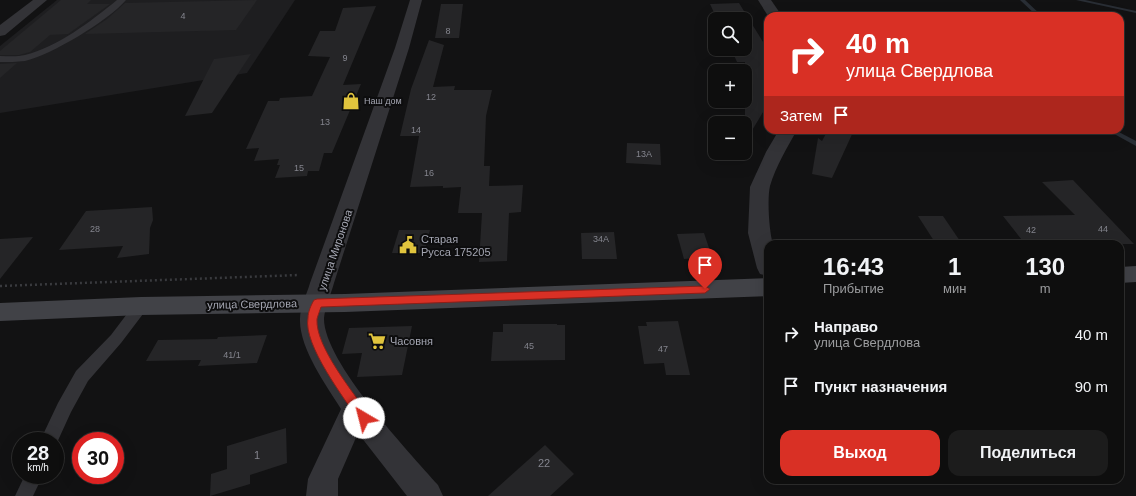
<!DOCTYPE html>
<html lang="ru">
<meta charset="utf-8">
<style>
:root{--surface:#0e0e0e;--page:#1c1c1c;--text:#f1f3f6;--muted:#9b9c9e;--line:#2e2e2e;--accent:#d93025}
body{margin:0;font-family:Helvetica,sans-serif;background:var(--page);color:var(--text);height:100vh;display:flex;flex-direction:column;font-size:15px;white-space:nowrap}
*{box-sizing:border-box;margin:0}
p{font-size:13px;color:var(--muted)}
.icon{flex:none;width:22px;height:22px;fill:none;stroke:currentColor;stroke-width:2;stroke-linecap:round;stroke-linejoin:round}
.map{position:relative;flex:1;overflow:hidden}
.details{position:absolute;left:764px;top:240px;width:360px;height:244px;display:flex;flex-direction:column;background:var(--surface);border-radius:12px;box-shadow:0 4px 16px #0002,0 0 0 1px var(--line)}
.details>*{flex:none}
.top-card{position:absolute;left:764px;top:12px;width:360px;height:122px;border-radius:12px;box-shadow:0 4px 16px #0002,0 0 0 1px var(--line);background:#d93025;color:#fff;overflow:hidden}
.buttons{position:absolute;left:708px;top:12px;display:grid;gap:8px}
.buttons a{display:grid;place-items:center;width:44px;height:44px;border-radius:8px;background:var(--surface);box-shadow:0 4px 16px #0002,0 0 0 1px var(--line);font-size:20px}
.speed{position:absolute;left:12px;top:432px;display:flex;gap:8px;font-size:20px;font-weight:700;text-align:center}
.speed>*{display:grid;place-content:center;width:52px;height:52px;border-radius:50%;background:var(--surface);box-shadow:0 4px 16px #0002,0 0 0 1px var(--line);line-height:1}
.speed small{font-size:10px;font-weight:400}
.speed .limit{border:6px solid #d22;background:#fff;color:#111}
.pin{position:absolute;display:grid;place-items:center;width:34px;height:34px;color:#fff;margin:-41px -17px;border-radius:50% 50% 50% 0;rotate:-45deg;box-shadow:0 0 4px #0007}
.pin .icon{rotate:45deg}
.me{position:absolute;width:44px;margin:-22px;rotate:323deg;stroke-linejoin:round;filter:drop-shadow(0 0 3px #0008)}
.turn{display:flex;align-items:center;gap:14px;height:84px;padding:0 16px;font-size:18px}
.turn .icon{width:52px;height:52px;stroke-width:2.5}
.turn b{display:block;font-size:28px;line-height:34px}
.then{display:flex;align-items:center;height:38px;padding:0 16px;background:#0003;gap:8px;font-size:15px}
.eta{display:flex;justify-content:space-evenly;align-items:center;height:68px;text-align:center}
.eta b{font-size:24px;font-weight:700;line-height:28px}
.cta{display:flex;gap:8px;margin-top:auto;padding:8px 16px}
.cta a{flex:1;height:46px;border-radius:12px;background:var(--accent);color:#fff;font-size:16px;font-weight:700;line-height:46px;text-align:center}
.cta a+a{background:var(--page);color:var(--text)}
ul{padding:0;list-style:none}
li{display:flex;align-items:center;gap:12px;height:52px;padding:0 16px}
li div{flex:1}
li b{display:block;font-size:15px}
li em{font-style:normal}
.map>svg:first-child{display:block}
.built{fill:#1e1e20}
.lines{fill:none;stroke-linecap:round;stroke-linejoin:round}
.stream{fill:#292e35;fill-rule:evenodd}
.building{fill:#252527}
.path{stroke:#393a3e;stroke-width:2.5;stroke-dasharray:2 3;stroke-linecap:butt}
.lane{fill:#333337;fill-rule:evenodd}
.street{fill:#333337;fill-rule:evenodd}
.secondary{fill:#414247;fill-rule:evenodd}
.route{fill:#d93025;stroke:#8d1f18}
.labels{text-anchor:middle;stroke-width:4;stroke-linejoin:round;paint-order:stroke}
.number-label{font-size:9px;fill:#84858e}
.far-poi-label{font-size:9px;fill:#a4a6b2;stroke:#0d0d0e;text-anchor:start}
.poi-label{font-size:11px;fill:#a4a6b2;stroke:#0d0d0e;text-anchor:start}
.street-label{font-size:11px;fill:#a4a6b2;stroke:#0d0d0e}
.near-number-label{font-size:11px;fill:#84858e}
</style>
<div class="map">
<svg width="1136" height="496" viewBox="0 0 1136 496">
<rect width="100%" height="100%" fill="#121213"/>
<!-- built -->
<polygon class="built" points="57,0 295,0 247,73 0,113 0,46"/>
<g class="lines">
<!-- stream -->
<g class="stream">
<polygon points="1020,0 1025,0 1042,16 1037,16"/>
<polygon points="1076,0 1085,0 1136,11 1136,13"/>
<polygon points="1107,130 1115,130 1136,141 1136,146"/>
</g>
</g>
<!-- building -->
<g class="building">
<polygon points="61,0 91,0 87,4 110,4 68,34 50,35 30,52 19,55 0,55 0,51"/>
<polygon points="257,0 236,30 85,34 107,19 125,3"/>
<polygon points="739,3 768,50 768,104 745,142 745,62 737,62 731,49 745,49 745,19 717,19 710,4"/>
<polygon points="441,4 463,4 459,38 435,38"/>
<polygon points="376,6 343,85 361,84 332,153 324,153 319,171 308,171 307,176 275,178 280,165 277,165 279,159 254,161 259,148 246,149 268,101 279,101 280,98 312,96 330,57 308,56 320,31 335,31 343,8"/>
<polygon points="429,40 444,45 433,87 455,86 454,90 492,90 486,116 484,166 490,166 489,186 523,185 521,212 509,213 507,261 479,262 482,213 458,213 461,187 443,188 443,186 410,187 419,136 400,136 411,89"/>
<polygon points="251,54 212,113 185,116 214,59"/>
<polygon points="17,63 0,78 0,64"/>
<polygon points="828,130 854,130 832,178 812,174 818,138 822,141"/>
<polygon points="627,143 660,144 661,165 626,163"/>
<polygon points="1073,180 1134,244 1025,244 1003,216 1075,215 1042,182"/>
<polygon points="152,207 153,220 150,228 149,254 117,258 123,246 59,250 86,211"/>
<polygon points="918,216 943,216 962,244 936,244"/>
<polygon points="399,230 430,230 424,253 392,253"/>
<polygon points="614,232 617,259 582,259 581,233"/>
<polygon points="704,233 712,257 684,259 677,234"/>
<polygon points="33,237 0,279 0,239"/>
<polygon points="678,321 690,375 666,375 664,363 644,364 638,326 647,326 646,322"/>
<polygon points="503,324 557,324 557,325 565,325 565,360 491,361 493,332 503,332"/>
<polygon points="412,326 402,375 357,377 362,353 342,354 349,328"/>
<polygon points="267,335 257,363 198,366 201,360 146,361 158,340 217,339 218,337"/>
<polygon points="286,428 287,463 250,475 250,484 210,496 211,474 227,469 227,446"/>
<polygon points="545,445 574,474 550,496 488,496"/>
</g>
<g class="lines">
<!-- path -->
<polyline class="path" points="0,286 299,275"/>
<!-- lane -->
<g class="lane">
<path d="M117,0h9c-18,21 -75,55 -101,61 -8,1 -17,1 -25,1v-6c8,0 17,1 25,-1 34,-9 65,-33 92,-55z"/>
<polygon points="141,301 146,302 148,306 146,310 121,343 88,381 71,412 55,447 55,441 40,441 58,403 76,371 111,335 136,302"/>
<polygon points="25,475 43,475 33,496 15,496"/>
</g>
<!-- street -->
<g class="street">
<polygon points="33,0 47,0 5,35 0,36 0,25"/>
<path d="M410,0h12l-13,48 -75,235c-3,11 -9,24 -10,35 -1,43 85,134 114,167l5,11h-36l-49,-63 -20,46v17h-32l2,-17 33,-70c-15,-24 -42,-61 -41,-90 0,-12 7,-25 10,-36l85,-235z"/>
<polygon points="758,0 771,0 782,16 768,16"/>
<path d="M779,130h18c-10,18 -21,36 -27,56 -3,12 -1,46 3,58h-5v32l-8,-2 -3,-6 -9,-35 2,-46 16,-35z"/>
</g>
<!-- secondary -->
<g class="secondary">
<polygon points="1136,266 1136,282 1120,283 1120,267"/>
<polygon points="768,278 768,296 345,312 141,315 0,321 0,303 141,297 345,294"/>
</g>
</g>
<!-- route -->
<path class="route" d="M705,286l5,3 -5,4 -384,14c-1,3 -3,8 -4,12 -2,27 36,73 52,96l1,3 -1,4 -5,1 -4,-1c-15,-23 -57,-77 -52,-104 0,-6 3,-13 6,-18l3,-1z"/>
<!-- icons -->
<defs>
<g id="shop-bare" transform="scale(1.38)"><path d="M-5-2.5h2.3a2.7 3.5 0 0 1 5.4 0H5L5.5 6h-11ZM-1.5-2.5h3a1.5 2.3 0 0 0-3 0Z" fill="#e0c43d" stroke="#0d0d0e" stroke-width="2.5" paint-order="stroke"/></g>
<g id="civic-bare" transform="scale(1.38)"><path d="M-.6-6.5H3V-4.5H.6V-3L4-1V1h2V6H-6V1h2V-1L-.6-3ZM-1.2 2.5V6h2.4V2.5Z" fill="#e0c43d" stroke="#0d0d0e" stroke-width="2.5" paint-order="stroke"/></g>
<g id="supermarket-bare" transform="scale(1.38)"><path d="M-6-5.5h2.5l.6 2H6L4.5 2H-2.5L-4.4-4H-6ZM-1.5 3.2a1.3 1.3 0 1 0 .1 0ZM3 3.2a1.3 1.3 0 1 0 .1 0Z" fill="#e0c43d" stroke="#0d0d0e" stroke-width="2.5" paint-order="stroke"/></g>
</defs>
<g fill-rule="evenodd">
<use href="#shop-bare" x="351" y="101"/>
<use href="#civic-bare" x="408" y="245"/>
<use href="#supermarket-bare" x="377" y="341"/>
</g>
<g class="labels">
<!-- number labels -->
<g class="number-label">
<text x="183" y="19">4</text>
<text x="448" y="34">8</text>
<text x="345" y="61">9</text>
<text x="431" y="100">12</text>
<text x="325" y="125">13</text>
<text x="416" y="133">14</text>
<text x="644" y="157">13А</text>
<text x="299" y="171">15</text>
<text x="429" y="176">16</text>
<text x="95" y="232">28</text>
<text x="1103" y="232">44</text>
<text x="1031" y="233">42</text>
<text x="601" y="242">34А</text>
<text x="529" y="349">45</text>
<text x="663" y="352">47</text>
<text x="232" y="358">41/1</text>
</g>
<!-- far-poi labels -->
<g class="far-poi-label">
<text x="364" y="104">Наш дом</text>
</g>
<!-- poi labels -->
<g class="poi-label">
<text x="421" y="243">Старая<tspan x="421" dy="13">Русса 175205</tspan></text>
<text x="390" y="345">Часовня</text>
</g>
<!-- street labels -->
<g class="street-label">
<text transform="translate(335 250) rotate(-71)" y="4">улица Миронова</text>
<text transform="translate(252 304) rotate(-1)" y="4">улица Свердлова</text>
</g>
<!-- near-number labels -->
<g class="near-number-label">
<text x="257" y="459">1</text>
<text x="544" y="467">22</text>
</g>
</g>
</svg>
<div class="buttons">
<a><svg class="icon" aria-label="search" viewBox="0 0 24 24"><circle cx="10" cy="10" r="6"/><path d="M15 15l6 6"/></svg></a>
<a>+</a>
<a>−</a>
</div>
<div class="speed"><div>28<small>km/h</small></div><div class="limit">30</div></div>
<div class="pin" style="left:705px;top:289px;background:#d93025"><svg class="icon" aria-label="arrive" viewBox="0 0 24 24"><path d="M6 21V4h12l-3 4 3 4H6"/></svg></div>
<svg class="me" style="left:364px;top:418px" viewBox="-20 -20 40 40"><circle r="19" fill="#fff"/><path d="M0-13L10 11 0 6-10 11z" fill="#d93025"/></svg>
<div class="top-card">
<div class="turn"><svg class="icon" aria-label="right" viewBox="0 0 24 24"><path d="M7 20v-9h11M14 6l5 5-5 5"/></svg><div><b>40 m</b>улица Свердлова</div></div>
<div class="then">Затем<svg class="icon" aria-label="arrive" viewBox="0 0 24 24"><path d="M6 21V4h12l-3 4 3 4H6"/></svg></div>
</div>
<section class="details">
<div class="eta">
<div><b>16:43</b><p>Прибытие</p></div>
<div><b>1</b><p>мин</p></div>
<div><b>130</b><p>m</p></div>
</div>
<ul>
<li><svg class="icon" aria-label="right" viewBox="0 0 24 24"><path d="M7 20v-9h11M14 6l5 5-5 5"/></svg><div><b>Направо</b><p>улица Свердлова</p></div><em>40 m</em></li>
<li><svg class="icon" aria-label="arrive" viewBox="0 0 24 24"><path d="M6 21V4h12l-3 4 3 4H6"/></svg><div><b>Пункт назначения</b></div><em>90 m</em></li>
</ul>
<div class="cta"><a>Выход</a><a>Поделиться</a></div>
</section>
</div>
